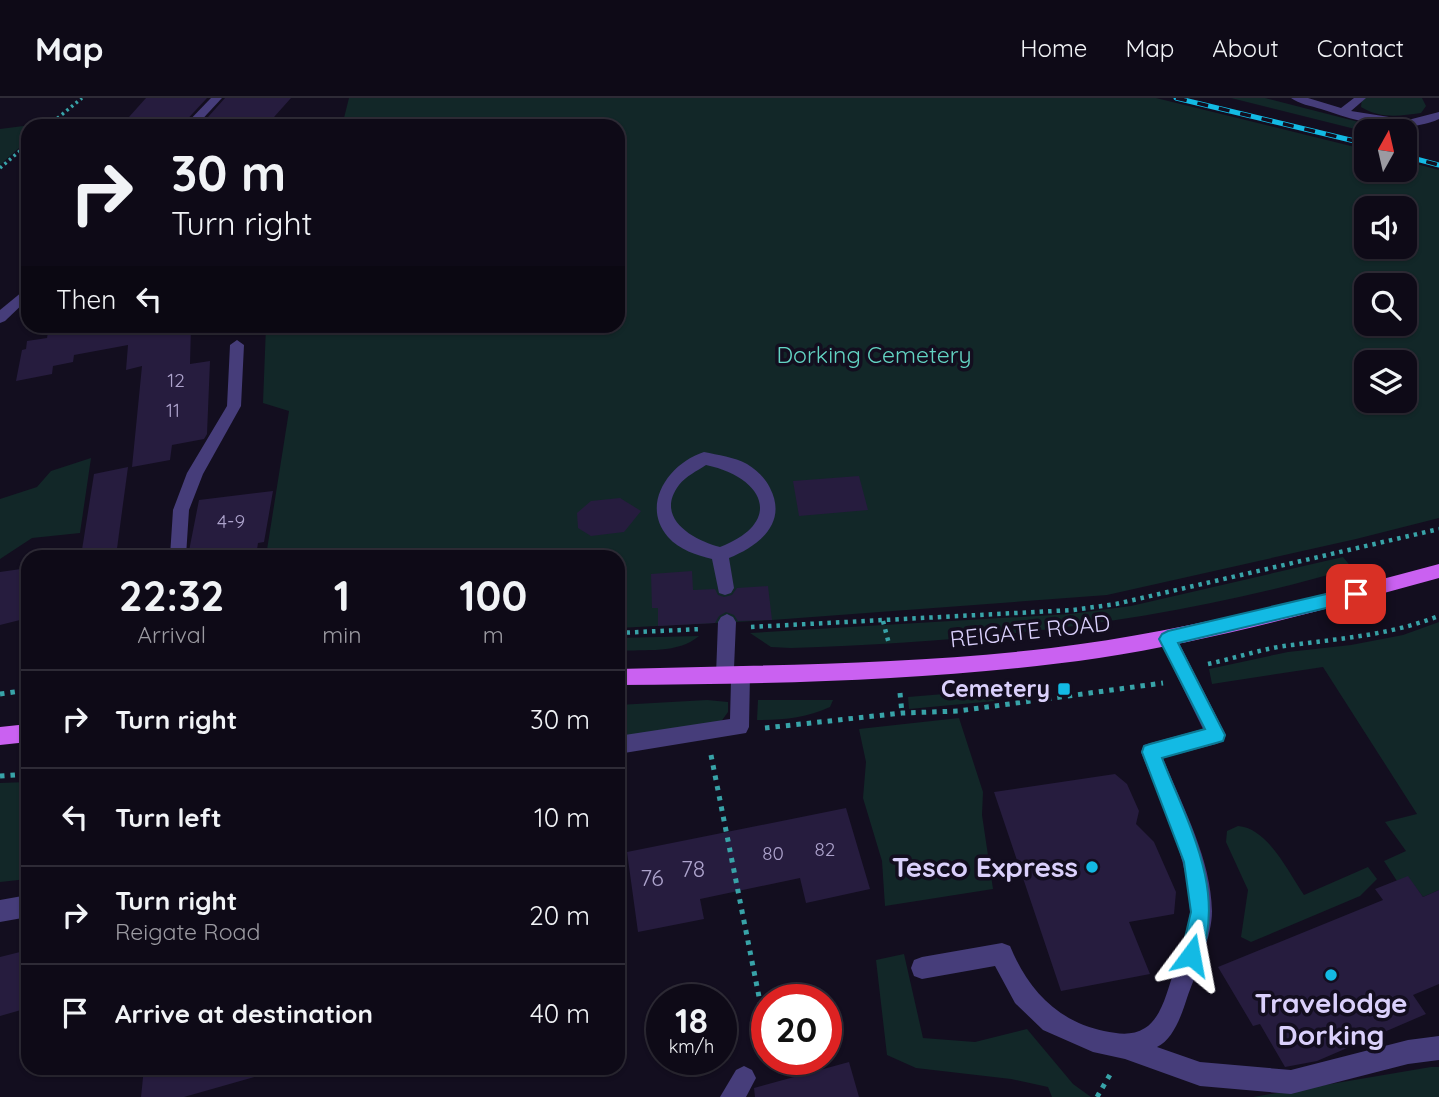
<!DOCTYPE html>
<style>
:root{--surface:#0e0a17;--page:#1c1824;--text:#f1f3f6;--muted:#9b9aa1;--line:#2e2b36}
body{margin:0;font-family:Quicksand,sans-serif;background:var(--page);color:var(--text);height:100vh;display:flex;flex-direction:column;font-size:26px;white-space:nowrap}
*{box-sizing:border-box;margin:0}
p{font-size:23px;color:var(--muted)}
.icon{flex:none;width:38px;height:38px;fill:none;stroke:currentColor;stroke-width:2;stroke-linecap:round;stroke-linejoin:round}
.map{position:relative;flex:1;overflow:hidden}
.drawer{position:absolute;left:21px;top:452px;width:604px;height:525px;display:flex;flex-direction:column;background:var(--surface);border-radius:21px;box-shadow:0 2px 5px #0004,0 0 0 2px var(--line)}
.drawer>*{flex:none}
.banner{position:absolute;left:21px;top:21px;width:604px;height:214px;border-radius:21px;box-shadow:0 2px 5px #0004,0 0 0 2px var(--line);background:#0e0a17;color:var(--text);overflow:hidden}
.needle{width:46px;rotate:8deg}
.controls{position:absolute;left:1354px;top:21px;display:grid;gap:14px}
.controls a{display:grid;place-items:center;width:63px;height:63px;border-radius:14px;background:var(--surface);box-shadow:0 2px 5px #0004,0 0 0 2px var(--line);font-size:35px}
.speed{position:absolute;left:646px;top:886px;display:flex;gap:14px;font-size:35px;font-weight:700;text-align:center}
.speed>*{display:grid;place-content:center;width:91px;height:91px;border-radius:50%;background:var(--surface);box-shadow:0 2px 5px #0004,0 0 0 2px var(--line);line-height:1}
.speed small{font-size:18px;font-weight:400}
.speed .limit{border:10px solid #d22;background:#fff;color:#111}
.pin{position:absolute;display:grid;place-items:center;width:60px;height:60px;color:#fff;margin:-30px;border-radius:14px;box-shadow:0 4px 10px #0006}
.me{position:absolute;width:77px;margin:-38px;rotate:13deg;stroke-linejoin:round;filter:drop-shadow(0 0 5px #0008)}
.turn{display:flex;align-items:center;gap:24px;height:147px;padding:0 35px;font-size:32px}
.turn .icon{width:91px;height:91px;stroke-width:2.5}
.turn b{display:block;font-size:49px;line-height:60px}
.then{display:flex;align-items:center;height:66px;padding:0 35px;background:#0003;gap:14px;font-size:26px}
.eta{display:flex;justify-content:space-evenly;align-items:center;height:119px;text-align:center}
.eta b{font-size:42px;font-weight:700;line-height:49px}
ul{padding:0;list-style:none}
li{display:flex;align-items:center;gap:21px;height:98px;padding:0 35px;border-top:2px solid var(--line)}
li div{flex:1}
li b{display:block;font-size:26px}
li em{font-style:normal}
header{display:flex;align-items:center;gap:42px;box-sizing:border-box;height:98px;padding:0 35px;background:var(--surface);border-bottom:2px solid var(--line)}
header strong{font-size:33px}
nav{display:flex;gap:38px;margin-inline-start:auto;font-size:24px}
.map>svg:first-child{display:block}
.green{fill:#122728;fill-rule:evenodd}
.building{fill:#261c3e}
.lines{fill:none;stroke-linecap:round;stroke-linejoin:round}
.path-far2{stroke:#38a3a8;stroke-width:3.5;stroke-dasharray:2.5 3.5;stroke-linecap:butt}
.path-far1{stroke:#38a3a8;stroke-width:4.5;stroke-dasharray:3.5 5;stroke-linecap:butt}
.path{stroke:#38a3a8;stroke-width:5;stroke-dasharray:4.5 6;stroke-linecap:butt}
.service{fill:#463d7a;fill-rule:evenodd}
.minor{fill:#463d7a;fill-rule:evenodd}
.primary{fill:#ca61f1;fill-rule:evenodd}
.rail-casing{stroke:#13bae4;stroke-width:5}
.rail{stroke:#130e1f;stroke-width:3.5;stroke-dasharray:11;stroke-linecap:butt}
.route{fill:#13bae4;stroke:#0c7994;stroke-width:2}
.poi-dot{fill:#13bae4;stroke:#130e1f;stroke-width:2.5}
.labels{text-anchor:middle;stroke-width:7;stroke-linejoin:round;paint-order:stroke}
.number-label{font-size:19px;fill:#ada3cc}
.park-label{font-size:23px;fill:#63d4c3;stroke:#130e1f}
.street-label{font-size:23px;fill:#dad0fb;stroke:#130e1f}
.poi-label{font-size:23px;font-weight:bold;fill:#dad0fb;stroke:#130e1f;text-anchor:end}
.near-number-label{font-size:23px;fill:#ada3cc}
.near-poi-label{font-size:28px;font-weight:bold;fill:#dad0fb;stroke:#130e1f;text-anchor:end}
</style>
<header>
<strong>Map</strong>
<nav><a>Home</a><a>Map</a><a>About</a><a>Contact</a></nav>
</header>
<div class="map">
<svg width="1439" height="999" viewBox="0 0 1439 999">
<rect width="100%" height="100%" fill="#130e1f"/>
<!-- green -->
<g class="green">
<path d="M349,0h807l211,52v20h38v-9l34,9v348l-83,21 -249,56 -335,25 -154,8v-72h-352l23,-145 -26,-8 3,-77h352v-200h-276zM1367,110h38v39h-38zM1367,187h38v39h-38zM1367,264h38v39h-38z"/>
<polygon points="1231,0 1265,0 1394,33 1367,34"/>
<path d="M1362,0h60l4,8 -5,7c-22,3 -40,6 -60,-6z"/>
<polygon points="47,25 43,28 28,28 28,42 0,67 0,31"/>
<polygon points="91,360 80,435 32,440 0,461 0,401 37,389 51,373"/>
<path d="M1343,459l9,11c-182,54 -372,74 -561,80l-20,-1 -21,-14 320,-19 61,-8z"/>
<polygon points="1439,524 1439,792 1423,799 1408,779 1397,783 1384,763 1406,753 1385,724 1417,716 1323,569 1212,586 1209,571 1288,554 1351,547 1403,537"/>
<path d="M699,538c-21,18 -54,13 -81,15v-13z"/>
<polygon points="980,593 995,603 909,611 908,599"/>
<polygon points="707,602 728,604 728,614 720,625 618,640 618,607"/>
<path d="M758,602h75l-3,7c-24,11 -46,13 -73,13z"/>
<polygon points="959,620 983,694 982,717 993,791 885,808 882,763 863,700 866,664 859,631"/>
<polygon points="28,684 28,781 0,784 0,685"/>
<path d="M1238,728c30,2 50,46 66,69l64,-28 9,12 -17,17 -109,46 -10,-5 7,-47 -22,-48 1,-11z"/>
<polygon points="904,856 923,940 975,944 1027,931 1073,986 1091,999 1052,999 1048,989 1011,981 916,970 887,957 876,862"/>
<polygon points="1431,969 1439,969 1439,999 1253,999"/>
</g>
<!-- building -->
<g class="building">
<polygon points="146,0 207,0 181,28 121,28"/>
<polygon points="225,0 291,0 266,28 200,28"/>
<polygon points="49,228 191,228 190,266 210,263 207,336 204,341 172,347 170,362 132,369 142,268 126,272 128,247 74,257 73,264 53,268 52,276 16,283 22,252 26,251 27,243 47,240"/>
<polygon points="128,369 116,458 81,458 94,376"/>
<polygon points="859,378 868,412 799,418 793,383"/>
<polygon points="273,393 264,444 258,445 256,458 188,458 199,402"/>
<polygon points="620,400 641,413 624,434 591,438 578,430 577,415 591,403"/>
<polygon points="28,470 28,520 0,527 0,474"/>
<polygon points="692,473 693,492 715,491 718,497 724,499 732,497 737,490 768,488 772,522 738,523 734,517 726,514 719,518 715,525 658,528 658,510 652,510 651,476"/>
<polygon points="1115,676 1127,686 1139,713 1136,726 1154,744 1176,794 1174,816 1129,824 1150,876 1061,893 994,694"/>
<polygon points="846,710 870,791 806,805 800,780 700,801 704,821 638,834 627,754"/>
<polygon points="1408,778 1423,799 1439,792 1439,886 1413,897 1426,916 1317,963 1285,969 1260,926 1253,928 1218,869 1383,802 1375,791"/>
<polygon points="28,852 28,910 0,918 0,859"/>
<polygon points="849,964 859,999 755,999 754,990"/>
<polygon points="144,970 257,970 258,978 184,999 141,999"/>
</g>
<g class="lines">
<!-- path-far2 -->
<g class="path-far2">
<polyline points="48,28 82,0"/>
<polyline points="0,70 28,46"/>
</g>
<!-- path-far1 -->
<g class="path-far1">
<polyline points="883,523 889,546"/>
<polyline points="751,529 1073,512 1116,506 1439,431"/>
<polyline points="618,535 701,531"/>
<path d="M1208,566c28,-6 56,-16 84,-19 53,-7 97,-10 147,-29"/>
</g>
<!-- path -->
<g class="path">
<polyline points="900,595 902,615"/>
<polyline points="0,596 28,592"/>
<polyline points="765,630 902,615 958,613 1163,585"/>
<polyline points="711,657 766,934"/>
<polyline points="0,678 28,676"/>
<polyline points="763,959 766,946"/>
<polyline points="1097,999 1111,975"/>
</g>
<!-- service -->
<g class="service">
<path d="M704,354c14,3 30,5 43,12 10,6 18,14 23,24 18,35 -11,58 -41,70l5,30 -3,5 -6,2 -6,-2 -7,-34c-15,-4 -33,-9 -44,-22 -28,-32 1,-74 36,-85zM706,367c58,12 79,57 14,82 -27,-7 -66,-29 -41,-62 7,-9 18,-14 27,-20z"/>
<polygon points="727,516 733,519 736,524 734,570 741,568 748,570 750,576 749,629 746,635 618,656 618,638 730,621 731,583 725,585 718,583 716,577 718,524 721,519"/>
<path d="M1168,533l6,2 52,102 -3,6 -7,3 -53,14c19,48 48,100 49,153 0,26 -16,62 -25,87 -5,16 -14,42 -30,49l43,15 91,8 117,-30 31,-4v24l-31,4 -117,30 -91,-8 -75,-27 -32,-7 -50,-22 -28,-27 -20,-37 -73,13 -8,-3 -3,-8 3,-8 8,-3 80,-14 8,3c18,44 47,75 94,85 15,3 28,5 41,-3 17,-10 23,-40 29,-57 6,-18 17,-42 16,-61 -2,-55 -29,-107 -49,-158l3,-7 7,-2 52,-14 -44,-90 3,-6z"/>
<polygon points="28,797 28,819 0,824 0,802"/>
</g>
<!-- minor -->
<g class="minor">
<polygon points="211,0 222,0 196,28 184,28"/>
<path d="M1291,0h17l33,10 13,-10h12l-15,13 57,9 31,-8v7c-37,17 -82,2 -118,-10 -10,-3 -22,-5 -30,-11z"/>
<polygon points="28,189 28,201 5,223 0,225 0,212"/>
<polygon points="237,242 244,247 241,308 203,376 189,412 186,458 170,458 173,412 187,375 227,308 230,247"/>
<polygon points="744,968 752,972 756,980 746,999 720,999 736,972"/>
</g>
<!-- primary -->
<g class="primary">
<path d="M1439,466v14c-112,31 -225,62 -340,80 -158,23 -322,26 -481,27v-16c144,-4 290,-4 433,-21 132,-16 260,-50 388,-84z"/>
<polygon points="28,626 28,644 0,647 0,629"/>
</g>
<!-- rail casing -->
<g class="rail-casing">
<g id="rail">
<polyline points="1176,0 1367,46"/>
<polyline points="1405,58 1439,67"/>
</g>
</g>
<!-- rail -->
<use href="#rail" class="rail"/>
</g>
<!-- route -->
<path class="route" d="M1356,489l5,2 3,5 -3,5 -5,2 -178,42 47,92 -2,6 -7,2 -54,15c25,64 66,134 37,204l-8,3 -7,-3 -3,-7 10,-43 -7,-50 -42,-110 2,-6 6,-2 55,-15 -46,-90 3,-5 6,-3z"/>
<!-- markers -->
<g class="poi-dot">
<rect x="1057" y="584" width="14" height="14" rx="3.5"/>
<circle cx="1092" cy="769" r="7"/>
<circle cx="1331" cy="877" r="7"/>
</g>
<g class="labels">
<!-- number labels -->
<g class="number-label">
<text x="176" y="289">12</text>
<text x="173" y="319">11</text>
<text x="231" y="430">4-9</text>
<text x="825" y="758">82</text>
<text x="773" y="762">80</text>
</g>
<!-- park labels -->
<g class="park-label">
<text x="874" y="265">Dorking Cemetery</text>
</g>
<!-- street labels -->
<g class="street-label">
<text transform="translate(1030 533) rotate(-6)" y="8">REIGATE ROAD</text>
</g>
<!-- poi labels -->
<g class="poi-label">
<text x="1050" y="599">Cemetery</text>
</g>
<!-- near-number labels -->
<g class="near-number-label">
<text x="693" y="779">78</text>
<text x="652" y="788">76</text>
</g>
<!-- near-poi labels -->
<g class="near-poi-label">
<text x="1078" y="779">Tesco Express</text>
<text x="1331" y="915" text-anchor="middle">Travelodge<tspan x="1331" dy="32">Dorking</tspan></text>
</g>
</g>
</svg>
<div class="controls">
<a><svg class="needle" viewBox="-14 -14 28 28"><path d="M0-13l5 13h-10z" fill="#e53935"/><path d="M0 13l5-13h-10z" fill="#9b9aa1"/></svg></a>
<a><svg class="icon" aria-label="sound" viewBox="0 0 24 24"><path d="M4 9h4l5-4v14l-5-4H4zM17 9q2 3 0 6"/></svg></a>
<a><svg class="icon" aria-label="search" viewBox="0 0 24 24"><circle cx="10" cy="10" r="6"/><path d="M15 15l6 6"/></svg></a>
<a><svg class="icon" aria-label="layers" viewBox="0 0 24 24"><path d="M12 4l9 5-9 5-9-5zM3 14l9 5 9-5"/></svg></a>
</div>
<div class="speed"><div>18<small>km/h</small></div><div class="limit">20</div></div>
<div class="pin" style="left:1356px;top:496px;background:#d93025"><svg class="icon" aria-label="arrive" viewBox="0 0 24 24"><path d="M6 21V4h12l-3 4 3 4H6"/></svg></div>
<svg class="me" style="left:1191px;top:857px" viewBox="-20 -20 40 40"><path d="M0-17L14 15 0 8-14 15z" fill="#13bae4" stroke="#fff" stroke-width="4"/></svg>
<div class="banner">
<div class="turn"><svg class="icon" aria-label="right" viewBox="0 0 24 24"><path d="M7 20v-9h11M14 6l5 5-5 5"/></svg><div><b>30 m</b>Turn right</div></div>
<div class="then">Then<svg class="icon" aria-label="left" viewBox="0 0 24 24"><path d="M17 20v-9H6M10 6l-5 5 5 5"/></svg></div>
</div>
<section class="drawer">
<div class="eta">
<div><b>22:32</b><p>Arrival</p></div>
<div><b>1</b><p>min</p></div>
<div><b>100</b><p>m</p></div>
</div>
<ul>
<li><svg class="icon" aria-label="right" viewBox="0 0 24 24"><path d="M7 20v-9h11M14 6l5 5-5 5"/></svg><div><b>Turn right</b></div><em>30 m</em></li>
<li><svg class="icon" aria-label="left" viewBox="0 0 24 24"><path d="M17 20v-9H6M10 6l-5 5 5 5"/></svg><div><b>Turn left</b></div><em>10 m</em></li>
<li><svg class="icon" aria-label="right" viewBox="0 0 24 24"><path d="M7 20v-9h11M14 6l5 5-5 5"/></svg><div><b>Turn right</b><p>Reigate Road</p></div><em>20 m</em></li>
<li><svg class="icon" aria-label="arrive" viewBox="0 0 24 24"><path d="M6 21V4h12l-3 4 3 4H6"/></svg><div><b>Arrive at destination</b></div><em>40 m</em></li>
</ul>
</section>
</div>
